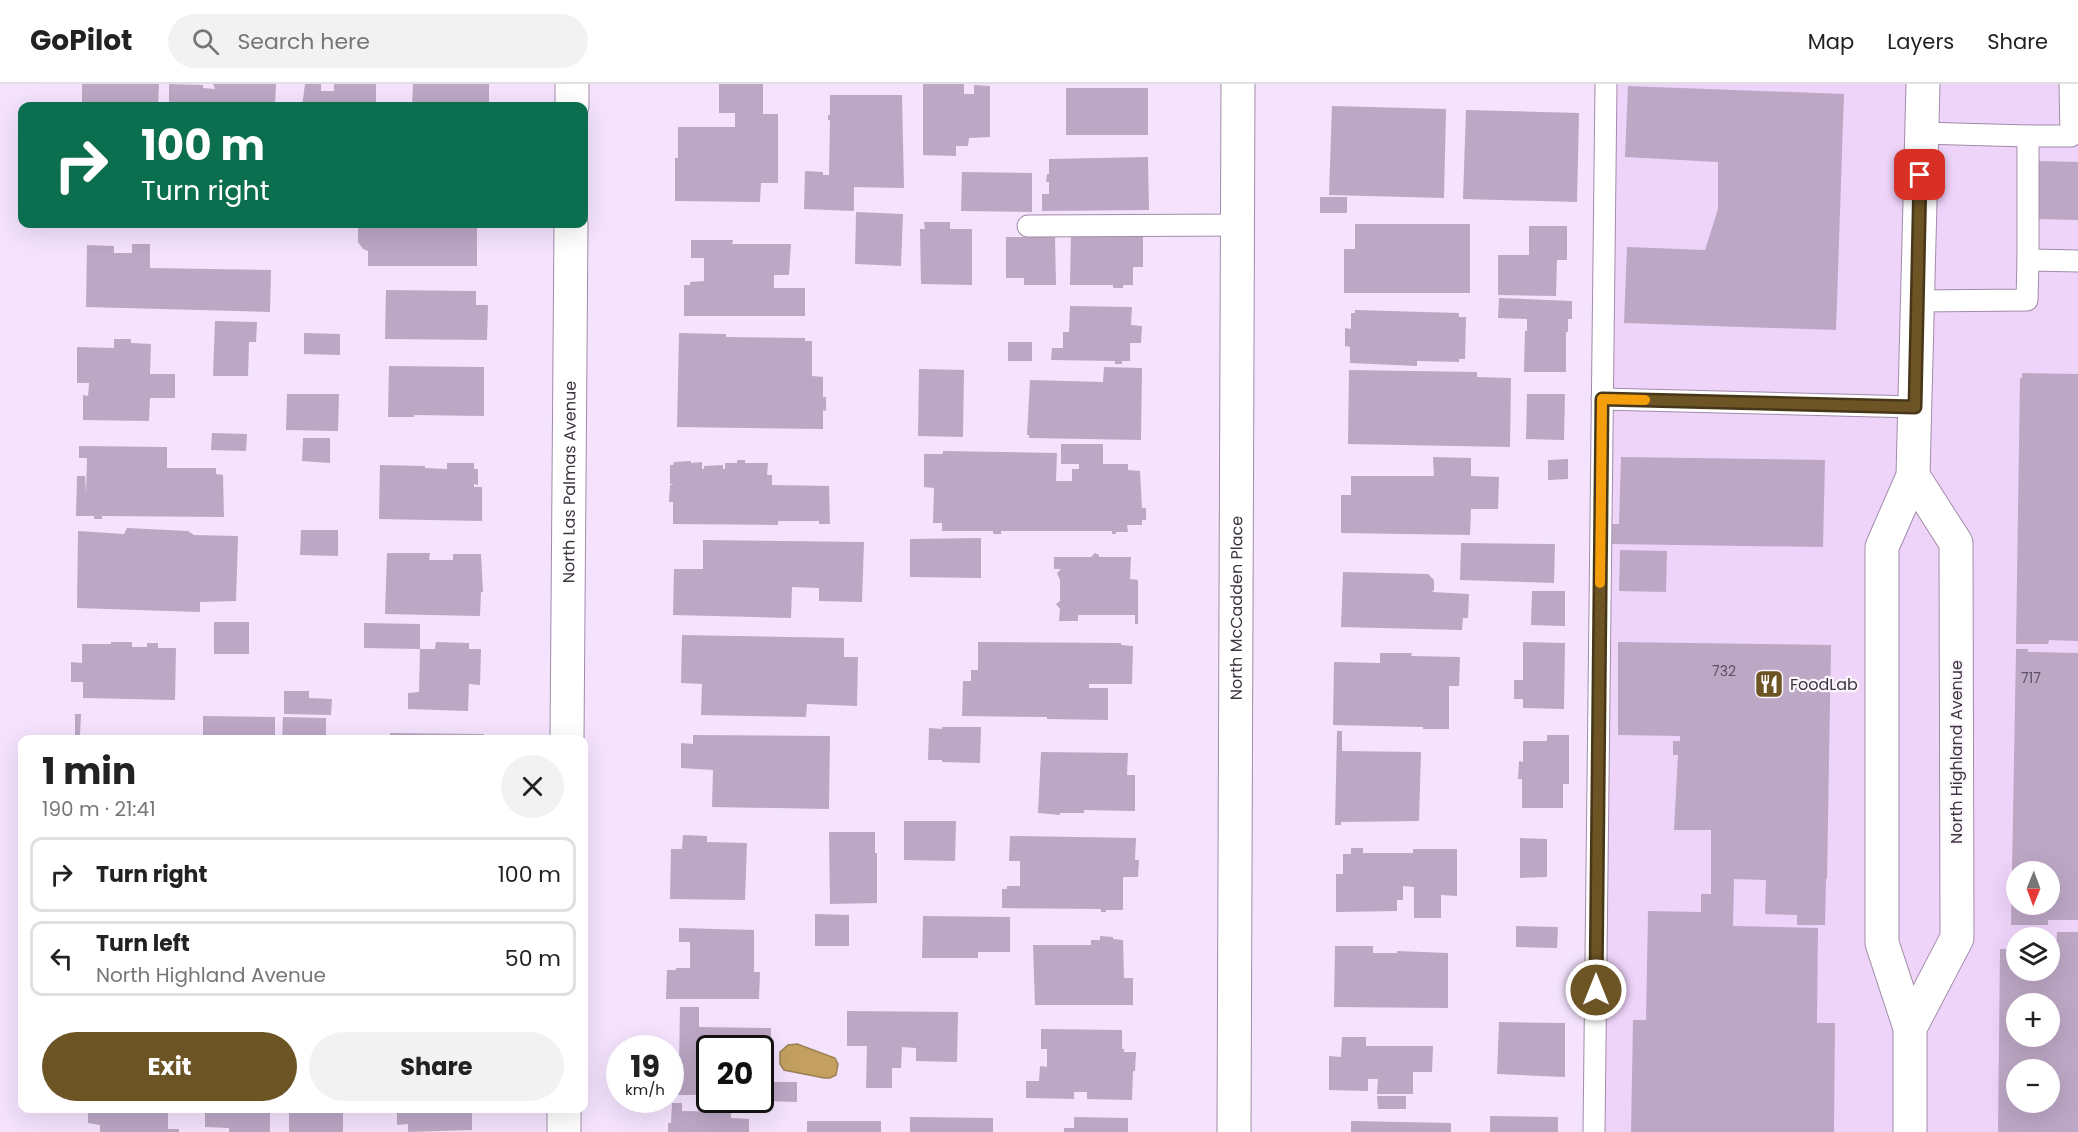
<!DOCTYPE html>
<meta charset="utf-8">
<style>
:root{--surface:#fff;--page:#f2f2f2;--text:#222;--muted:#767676;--line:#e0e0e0;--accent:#6d5425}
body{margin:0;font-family:Poppins,sans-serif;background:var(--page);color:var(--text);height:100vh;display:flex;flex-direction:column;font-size:22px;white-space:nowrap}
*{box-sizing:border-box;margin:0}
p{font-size:20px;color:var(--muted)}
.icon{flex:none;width:33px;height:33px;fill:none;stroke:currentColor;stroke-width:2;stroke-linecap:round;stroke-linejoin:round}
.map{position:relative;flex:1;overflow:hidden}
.panel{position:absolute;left:18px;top:651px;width:570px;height:378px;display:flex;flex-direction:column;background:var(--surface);border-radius:12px;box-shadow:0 6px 24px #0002}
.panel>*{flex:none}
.top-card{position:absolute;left:18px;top:18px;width:570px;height:126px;border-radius:12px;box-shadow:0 6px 24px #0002;background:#0b6e4f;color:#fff;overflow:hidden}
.needle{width:39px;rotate:181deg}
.buttons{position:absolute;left:2006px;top:777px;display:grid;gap:12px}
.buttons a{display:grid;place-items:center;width:54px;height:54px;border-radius:50%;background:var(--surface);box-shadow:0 6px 24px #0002;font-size:30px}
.speed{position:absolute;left:606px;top:951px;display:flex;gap:12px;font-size:30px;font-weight:700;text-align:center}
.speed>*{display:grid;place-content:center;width:78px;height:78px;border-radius:50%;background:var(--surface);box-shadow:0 6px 24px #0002;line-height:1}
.speed small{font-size:15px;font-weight:400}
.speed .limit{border:3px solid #111;border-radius:9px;background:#fff;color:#111}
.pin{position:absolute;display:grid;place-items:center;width:51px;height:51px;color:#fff;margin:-26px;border-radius:12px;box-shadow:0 3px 9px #0006}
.me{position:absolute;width:66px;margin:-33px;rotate:0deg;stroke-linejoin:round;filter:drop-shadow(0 0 4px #0008)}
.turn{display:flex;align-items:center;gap:21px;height:126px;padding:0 24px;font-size:27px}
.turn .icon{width:78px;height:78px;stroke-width:2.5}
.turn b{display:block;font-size:42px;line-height:51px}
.round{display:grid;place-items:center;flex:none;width:63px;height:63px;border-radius:32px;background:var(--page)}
.headline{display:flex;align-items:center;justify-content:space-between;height:102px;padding:0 24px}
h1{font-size:36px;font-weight:700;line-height:45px}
.button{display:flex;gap:12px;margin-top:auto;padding:12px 24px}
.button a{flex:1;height:69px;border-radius:36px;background:var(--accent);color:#fff;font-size:24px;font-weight:700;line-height:69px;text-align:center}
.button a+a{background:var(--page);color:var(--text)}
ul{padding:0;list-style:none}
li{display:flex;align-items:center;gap:18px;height:75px;margin:0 12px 9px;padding:0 12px;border:3px solid var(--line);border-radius:12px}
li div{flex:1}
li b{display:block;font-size:22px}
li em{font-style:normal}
header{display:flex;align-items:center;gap:36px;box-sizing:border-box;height:84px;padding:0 30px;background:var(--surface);border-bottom:2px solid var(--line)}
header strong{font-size:28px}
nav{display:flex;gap:33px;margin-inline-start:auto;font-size:21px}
.search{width:420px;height:54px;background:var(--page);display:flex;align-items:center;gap:15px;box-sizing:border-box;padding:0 21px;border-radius:33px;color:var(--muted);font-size:22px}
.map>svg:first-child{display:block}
.built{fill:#efd4fa;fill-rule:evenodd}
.water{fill:#c3a060;stroke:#9b8056;stroke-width:1.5}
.building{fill:#bca7c5;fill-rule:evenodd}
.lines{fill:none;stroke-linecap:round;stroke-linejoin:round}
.service-casing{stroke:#a18ca9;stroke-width:23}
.minor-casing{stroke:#a18ca9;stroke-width:35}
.secondary-casing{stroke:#a18ca9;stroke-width:35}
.service{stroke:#fff;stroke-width:21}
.minor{stroke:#fff;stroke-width:33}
.secondary{stroke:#fff;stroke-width:33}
.route-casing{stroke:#473718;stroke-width:15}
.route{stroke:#6d5425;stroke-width:10}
.slow{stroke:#f59e0b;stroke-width:10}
.labels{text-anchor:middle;stroke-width:4.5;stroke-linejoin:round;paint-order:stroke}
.number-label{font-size:14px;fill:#5d5161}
.street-label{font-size:16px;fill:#3d3440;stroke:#fbf6fc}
.poi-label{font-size:16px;fill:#3d3440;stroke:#fbf6fc;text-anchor:start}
</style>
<header>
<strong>GoPilot</strong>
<div class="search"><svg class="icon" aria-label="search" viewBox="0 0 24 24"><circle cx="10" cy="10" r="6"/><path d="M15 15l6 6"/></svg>Search here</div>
<nav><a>Map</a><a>Layers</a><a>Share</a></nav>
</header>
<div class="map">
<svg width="2078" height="1048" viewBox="0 0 2078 1048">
<rect width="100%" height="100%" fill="#f5e3fd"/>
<!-- built -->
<path class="built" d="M1597,0h481v1048h-492zM2016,788h33v32h-33zM2016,854h33v32h-33zM2016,920h33v32h-33zM2016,986h33v32h-33z"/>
<!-- water -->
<polygon class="water" points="797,960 835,974 838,980 836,991 830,994 824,994 784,986 780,980 780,968 788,961"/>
<!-- building -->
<g class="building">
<polygon points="82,0 159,0 158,22 93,22 91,20 91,22 82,22"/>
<polygon points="169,0 203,1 203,4 215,5 213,0 276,0 275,22 169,22"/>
<polygon points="305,0 321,0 321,7 334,7 334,0 376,0 376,22 302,22"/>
<polygon points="413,0 489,0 489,22 412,22"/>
<polygon points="719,0 763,0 763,30 778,30 778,99 761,99 760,118 675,117 675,74 678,74 678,43 735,43 735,29 719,29"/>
<polygon points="923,0 964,0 964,10 974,10 974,1 990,2 990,53 969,54 968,62 956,62 956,72 923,71"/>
<polygon points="1628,2 1844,10 1836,246 1624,239 1627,163 1705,166 1718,125 1718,78 1625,73"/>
<rect x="1066" y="4" width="82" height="47"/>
<polygon points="830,11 902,11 904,104 854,103 854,127 804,125 805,87 823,88 823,91 829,91 830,36 828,36 828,31 830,31"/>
<polygon points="1332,22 1446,25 1444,114 1329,111"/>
<polygon points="1466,26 1579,29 1577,118 1463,115"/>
<polygon points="1148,73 1149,126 1042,127 1042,110 1049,110 1049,98 1046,98 1047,90 1049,90 1049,75"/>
<polygon points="2037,77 2078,78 2078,136 2036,135"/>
<polygon points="962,88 1032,89 1032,128 961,127"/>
<rect x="1320" y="113" width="27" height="16"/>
<polygon points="856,128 903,130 901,182 855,180"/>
<polygon points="924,138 950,138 950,145 972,145 972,201 921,200 920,145 925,145"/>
<polygon points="358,140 477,140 477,182 368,182 368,167 363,165 358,158"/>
<polygon points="1355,140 1470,140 1470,209 1344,209 1344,165 1355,165"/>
<polygon points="1529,142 1567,142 1567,176 1557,176 1556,212 1498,211 1498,171 1529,171"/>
<polygon points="1071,147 1143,150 1143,183 1133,183 1133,201 1123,201 1123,204 1113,204 1113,201 1070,201"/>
<polygon points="1006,153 1055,153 1056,201 1024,201 1024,194 1006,194"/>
<polygon points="691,156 733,156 732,160 791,160 789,191 774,191 774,204 805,204 805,232 684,232 684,201 690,201 690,198 704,197 704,174 691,174"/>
<polygon points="132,160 150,160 150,184 271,186 270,228 86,223 87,161 114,162 114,169 132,169"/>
<polygon points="386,206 476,207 476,221 488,221 487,256 385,255"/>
<polygon points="1499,214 1572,217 1572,235 1568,235 1568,248 1566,248 1566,288 1524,288 1525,247 1527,247 1527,235 1498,234"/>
<polygon points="1070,222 1132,223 1131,241 1142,242 1141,259 1130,259 1130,277 1122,277 1122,280 1115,280 1115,277 1051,276 1052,264 1063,264 1063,248 1069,248"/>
<polygon points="1355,226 1459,229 1459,233 1466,233 1465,275 1459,275 1459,278 1417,277 1417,282 1350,279 1350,263 1345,262 1345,244 1351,245 1351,229 1355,229"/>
<polygon points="215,237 257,238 256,258 249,258 248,292 213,292"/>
<polygon points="304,249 340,250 340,271 304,270"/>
<polygon points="679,249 726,250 726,253 805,254 805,257 812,257 812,292 823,293 823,313 826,313 826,327 823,326 823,345 677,343"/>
<polygon points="114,255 131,255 131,259 151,260 150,290 175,290 175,314 150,314 149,337 83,336 83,311 88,312 89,299 77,299 77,263 114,264"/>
<rect x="1008" y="258" width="24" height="19"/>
<polygon points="389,282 484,283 484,332 414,331 414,333 388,333"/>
<polygon points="1104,283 1142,284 1141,356 1029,354 1029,351 1027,351 1030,296 1103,298"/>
<polygon points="919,285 964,286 963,353 918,352"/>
<polygon points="1349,286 1477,288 1477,293 1511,294 1510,363 1348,360"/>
<polygon points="2022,289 2078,290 2078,557 2049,556 2048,560 2016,560 2020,294 2022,294"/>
<polygon points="287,310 339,310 338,347 286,346"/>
<polygon points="1527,310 1565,310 1564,356 1526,355"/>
<polygon points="212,349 247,350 246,367 211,366"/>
<polygon points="303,354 330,354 330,379 302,377"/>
<polygon points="1061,360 1103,360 1103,380 1128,380 1128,386 1140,387 1142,424 1146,424 1146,436 1142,436 1142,441 1127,441 1128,448 1116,448 1116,450 1112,450 1112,447 1001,447 1001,450 993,450 993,447 942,447 942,439 933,439 934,404 924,403 924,370 943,370 943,367 1057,369 1056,397 1072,397 1072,385 1079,385 1079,380 1061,380"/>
<polygon points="79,362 167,363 167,384 216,384 216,390 223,391 224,433 102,432 102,435 94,435 94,432 76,432 77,392 85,392 86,409 87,374 79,374"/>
<polygon points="1433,373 1471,374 1471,392 1499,393 1498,425 1471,425 1470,451 1341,449 1341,411 1351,411 1351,392 1434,392"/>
<polygon points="1621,373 1825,376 1823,463 1610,460 1611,440 1619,440"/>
<polygon points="1568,375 1568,395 1548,396 1548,376"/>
<polygon points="737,376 745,376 745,379 768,379 767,391 772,391 772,401 829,402 830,440 819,440 819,437 778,437 778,441 673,440 673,418 669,418 670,401 674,400 670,400 670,381 673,381 674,378 691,377 691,379 702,378 702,385 704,385 704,382 723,381 723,385 725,385 725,379 737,379"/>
<polygon points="447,379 474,379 474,385 478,385 478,401 474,400 474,403 482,403 482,437 379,435 380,381 425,382 425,384 447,385"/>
<polygon points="127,444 188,447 194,451 238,452 236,517 200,518 200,528 77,524 78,447 124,450"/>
<polygon points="301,446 338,446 338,472 300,471"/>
<polygon points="981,454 981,494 910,493 910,455"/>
<polygon points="703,456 864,458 862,518 819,517 819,504 792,503 791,534 673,531 674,485 703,485"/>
<polygon points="1461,459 1555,460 1554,499 1460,496"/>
<polygon points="1620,466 1667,467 1666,508 1619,507"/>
<polygon points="387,469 430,469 429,476 453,476 453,470 481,470 483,508 481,508 480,532 385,530"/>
<polygon points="1095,469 1099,471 1099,473 1131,473 1130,495 1138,496 1138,540 1135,540 1135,531 1078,531 1078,537 1059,537 1060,525 1056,520 1060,517 1060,496 1057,489 1061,485 1054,485 1054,473 1091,473"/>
<polygon points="1343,488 1428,490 1434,496 1434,506 1432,508 1469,510 1468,534 1463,534 1462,546 1341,543"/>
<polygon points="1532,507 1565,507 1565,542 1531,541"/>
<rect x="214" y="538" width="35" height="32"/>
<polygon points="364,539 420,540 420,565 364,564"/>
<polygon points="682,551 844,554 844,573 858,573 857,622 807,620 806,633 701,631 702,600 681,599"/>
<polygon points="111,558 132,558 132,563 147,563 147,559 158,559 158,564 176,564 175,616 83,614 83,598 71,598 71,578 82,579 82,560 111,560"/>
<polygon points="436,558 469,559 469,565 481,565 480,601 469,600 468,627 408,625 408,609 419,608 420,565 435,565"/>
<polygon points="978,558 1121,559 1121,561 1133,562 1132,600 1089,600 1089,604 1108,604 1108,636 1047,635 1047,633 962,632 963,597 971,597 971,586 978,586"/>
<polygon points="1523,558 1565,559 1564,625 1523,624 1523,615 1514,615 1514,596 1523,596"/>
<polygon points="1618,558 1831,561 1827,795 1826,795 1825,841 1797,841 1797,831 1765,830 1766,796 1734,795 1733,842 1818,844 1817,939 1835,939 1834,1048 1631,1048 1633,936 1646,936 1648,827 1701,828 1701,810 1711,810 1711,746 1674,746 1678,671 1673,671 1673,657 1680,657 1680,652 1618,651"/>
<path d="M2016,565h12v3l50,1v267h-30v5h-37zM2016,788h33v32h-33z"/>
<polygon points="1380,569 1412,569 1411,572 1460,573 1459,602 1449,602 1449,645 1423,645 1423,643 1333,641 1334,578 1380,579"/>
<polygon points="284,607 309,607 309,614 332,615 331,631 284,630"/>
<polygon points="75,630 81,630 80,652 105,652 105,656 77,656 77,652 75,652"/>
<polygon points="203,632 275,633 275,656 203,656"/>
<polygon points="283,633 326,634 326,656 282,656"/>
<polygon points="942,643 981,643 980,679 942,678 942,676 928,676 929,644 942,645"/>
<polygon points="1337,647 1342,647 1342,667 1421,668 1419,737 1341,738 1341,741 1335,741"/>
<polygon points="390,649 484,650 484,656 390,656"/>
<polygon points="693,651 830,652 829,725 712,723 713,686 681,684 681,659 693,660"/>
<polygon points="1547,651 1569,651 1569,700 1563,700 1563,724 1522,724 1522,695 1518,695 1519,677 1523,678 1523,657 1547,657"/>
<polygon points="1041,668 1128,669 1127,691 1135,691 1135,727 1084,726 1084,729 1060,729 1060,731 1038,729"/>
<polygon points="904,737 956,737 955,777 904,776"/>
<polygon points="829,748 875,748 875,769 877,769 877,819 830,820"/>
<polygon points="683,751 707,752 707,758 747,759 745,816 670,815 671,765 682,765"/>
<polygon points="1010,752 1136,754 1135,776 1139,776 1138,793 1123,793 1123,826 1106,826 1106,828 1101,828 1101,825 1002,824 1002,805 1007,805 1007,802 1020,802 1020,777 1009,777"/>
<polygon points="1520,754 1547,755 1547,793 1520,794"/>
<polygon points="1351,764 1363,764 1363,769 1413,769 1413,765 1457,765 1457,812 1441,811 1441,834 1414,834 1414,803 1403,802 1403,816 1397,816 1397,827 1336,828 1336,790 1343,790 1343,770 1351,770"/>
<polygon points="815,830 849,831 849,862 815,862"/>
<polygon points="923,832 1010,833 1010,868 978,868 978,874 922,874"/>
<polygon points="1516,842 1558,843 1557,864 1516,863"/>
<polygon points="679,844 754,846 754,888 760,888 759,915 666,915 667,886 676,886 676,884 690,884 690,858 679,858"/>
<path d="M2057,848h21v200h-80l2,-183h16v21h33v-20h7zM2016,920h33v32h-33zM2016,986h33v32h-33z"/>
<polygon points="1100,852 1113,853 1113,855 1123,856 1124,894 1133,894 1133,921 1035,921 1033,861 1091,861 1091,856 1100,856"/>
<polygon points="1335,862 1373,862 1373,869 1397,869 1397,867 1448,869 1448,924 1334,923"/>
<polygon points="680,923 699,923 699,943 771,944 771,998 797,998 797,1018 765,1017 765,1014 760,1013 760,964 710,964 710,1011 670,1011 670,981 679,981"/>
<polygon points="847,927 958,928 957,978 916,977 916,964 902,963 901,984 892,984 892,1004 866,1004 867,962 847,962"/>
<polygon points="1499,938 1565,939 1565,993 1497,990"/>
<polygon points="1041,945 1122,946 1122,965 1124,965 1124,968 1136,968 1135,987 1133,987 1132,1016 1087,1015 1087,1008 1074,1008 1074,1015 1026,1014 1026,997 1039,997 1040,982 1047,983 1047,965 1041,965"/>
<polygon points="1342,953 1366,953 1366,962 1433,962 1432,988 1413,988 1413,1010 1377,1010 1378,995 1368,995 1368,1007 1329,1006 1329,972 1341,973"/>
<polygon points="1377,1012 1406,1012 1406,1025 1378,1025"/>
<polygon points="672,1019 682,1019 682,1027 731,1028 731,1034 749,1035 749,1048 668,1048 668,1039 671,1039"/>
<polygon points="88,1024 168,1024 168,1045 179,1045 179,1048 100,1048 100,1041 88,1039"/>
<polygon points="205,1024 270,1024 270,1048 229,1048 229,1044 205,1043"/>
<rect x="289" y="1024" width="54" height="24"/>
<polygon points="397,1024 472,1024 472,1046 408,1048 408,1040 397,1041"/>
<polygon points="1490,1032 1558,1033 1558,1048 1490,1048"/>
<polygon points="910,1033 993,1034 993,1048 910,1048"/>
<polygon points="1074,1033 1128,1034 1128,1048 1064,1048 1064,1044 1074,1044"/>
<rect x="807" y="1037" width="74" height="11"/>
<polygon points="1351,1037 1451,1039 1451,1048 1351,1048"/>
</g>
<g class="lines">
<!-- service casing -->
<g class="service-casing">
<g id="service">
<polyline points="1921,49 2028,52"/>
<polyline points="1028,142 1238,141"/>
<polyline points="2028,176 2028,52 2071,52 2070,0"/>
<polyline points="1917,217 2027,216 2028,176 2078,177"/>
<polyline points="1602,315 1915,323"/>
<polyline points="1594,1048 1606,0"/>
</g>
</g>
<!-- minor casing -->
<g class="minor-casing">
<g id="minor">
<polyline points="572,22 572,0"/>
<path id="s1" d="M567,656l4,-516"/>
<polyline points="564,1048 564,1024"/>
<path id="s2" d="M1234,1048l4,-1048"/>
</g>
</g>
<!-- secondary casing -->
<g class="secondary-casing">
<g id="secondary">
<polyline points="1910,944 1957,854 1956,459 1913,392"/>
<polyline points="1910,1048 1910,944 1882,859 1882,463 1913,392 1923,0"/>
</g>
</g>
<!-- service -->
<use href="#service" class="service"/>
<!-- minor -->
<use href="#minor" class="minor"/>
<!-- secondary -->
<use href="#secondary" class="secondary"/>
</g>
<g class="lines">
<!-- route casing -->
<g class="route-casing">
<polyline id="route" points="1596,906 1602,315 1915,323 1920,91"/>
</g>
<!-- route -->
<use href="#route" class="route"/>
<!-- slow -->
<polyline class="slow" points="1600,499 1602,315 1645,316"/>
</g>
<!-- icons -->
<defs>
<g id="restaurant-square" transform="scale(1.5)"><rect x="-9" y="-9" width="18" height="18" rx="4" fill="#6d5425" stroke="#fbf6fc"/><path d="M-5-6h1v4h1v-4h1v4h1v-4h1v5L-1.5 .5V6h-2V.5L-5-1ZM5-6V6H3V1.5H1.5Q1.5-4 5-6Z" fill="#fff"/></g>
</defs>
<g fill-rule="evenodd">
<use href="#restaurant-square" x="1769" y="600"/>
</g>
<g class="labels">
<!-- number labels -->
<g class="number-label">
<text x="1724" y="592">732</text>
<text x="2031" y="599">717</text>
</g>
<!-- street labels -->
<g class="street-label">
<text dy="6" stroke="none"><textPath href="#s1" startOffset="258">North Las Palmas Avenue</textPath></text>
<text dy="6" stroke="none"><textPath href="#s2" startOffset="524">North McCadden Place</textPath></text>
<text transform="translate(1956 668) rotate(-90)" y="6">North Highland Avenue</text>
</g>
<!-- poi labels -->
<g class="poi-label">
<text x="1790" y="606">FoodLab</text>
</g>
</g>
</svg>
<div class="buttons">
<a><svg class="needle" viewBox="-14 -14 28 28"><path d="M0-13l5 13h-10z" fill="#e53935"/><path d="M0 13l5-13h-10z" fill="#767676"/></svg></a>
<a><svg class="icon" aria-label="layers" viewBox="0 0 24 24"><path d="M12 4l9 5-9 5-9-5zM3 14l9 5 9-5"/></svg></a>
<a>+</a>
<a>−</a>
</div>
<div class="speed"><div>19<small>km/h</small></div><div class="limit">20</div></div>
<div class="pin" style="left:1920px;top:91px;background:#d93025"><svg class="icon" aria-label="arrive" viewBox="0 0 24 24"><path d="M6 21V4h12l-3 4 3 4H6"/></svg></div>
<svg class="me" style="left:1596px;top:906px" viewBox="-20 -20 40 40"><circle r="17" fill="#6d5425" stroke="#fff" stroke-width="3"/><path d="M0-11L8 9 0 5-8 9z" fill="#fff"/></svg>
<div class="top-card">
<div class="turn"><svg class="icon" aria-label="right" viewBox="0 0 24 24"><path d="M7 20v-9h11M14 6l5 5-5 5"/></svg><div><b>100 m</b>Turn right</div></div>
</div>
<section class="panel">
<div class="headline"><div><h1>1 min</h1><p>190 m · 21:41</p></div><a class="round"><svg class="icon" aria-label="close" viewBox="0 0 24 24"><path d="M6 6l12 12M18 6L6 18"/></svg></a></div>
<ul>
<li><svg class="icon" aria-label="right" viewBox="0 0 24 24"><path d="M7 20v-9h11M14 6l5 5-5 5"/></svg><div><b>Turn right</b></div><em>100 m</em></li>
<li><svg class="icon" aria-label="left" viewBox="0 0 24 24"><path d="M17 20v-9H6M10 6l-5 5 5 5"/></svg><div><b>Turn left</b><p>North Highland Avenue</p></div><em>50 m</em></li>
</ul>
<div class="button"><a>Exit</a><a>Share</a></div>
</section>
</div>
